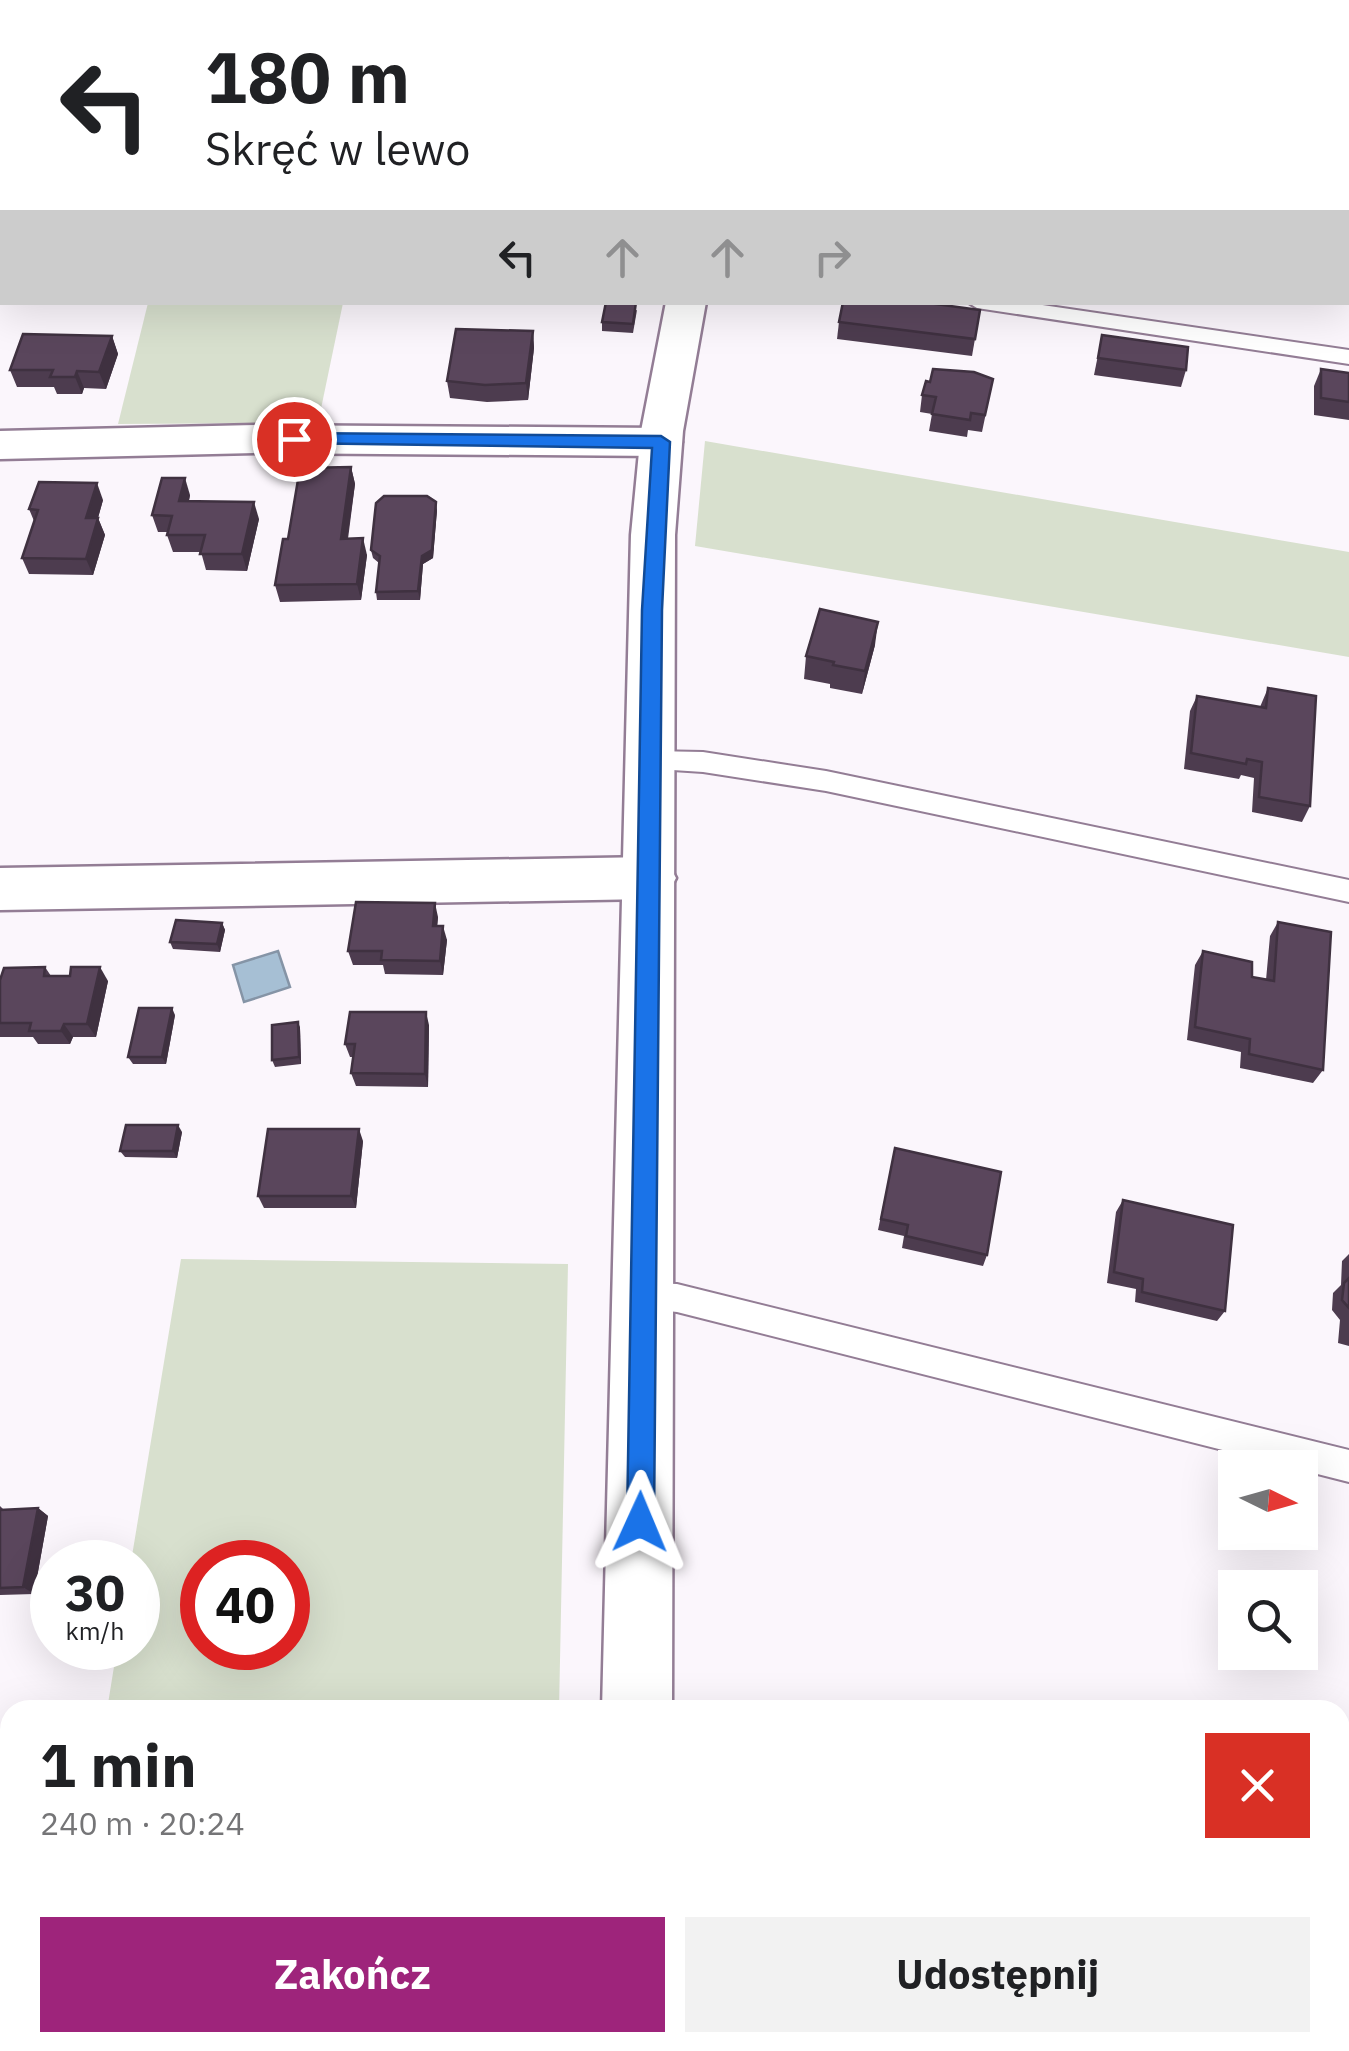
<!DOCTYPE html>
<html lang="pl">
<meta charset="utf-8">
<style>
:root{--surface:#fff;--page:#f2f2f2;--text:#202124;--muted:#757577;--accent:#9e247b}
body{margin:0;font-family:"IBM Plex Sans",sans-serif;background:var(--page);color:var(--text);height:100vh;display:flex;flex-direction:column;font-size:38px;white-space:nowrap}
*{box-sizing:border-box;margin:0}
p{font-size:32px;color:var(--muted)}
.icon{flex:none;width:55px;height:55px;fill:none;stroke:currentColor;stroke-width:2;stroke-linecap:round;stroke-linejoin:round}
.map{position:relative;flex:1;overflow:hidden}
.drawer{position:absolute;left:0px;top:1700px;width:1350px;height:352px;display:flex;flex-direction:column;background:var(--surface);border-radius:30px 30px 0 0;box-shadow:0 10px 40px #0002}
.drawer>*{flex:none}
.guide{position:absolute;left:0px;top:0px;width:1350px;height:305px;box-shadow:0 10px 40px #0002;background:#fff;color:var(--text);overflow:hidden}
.needle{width:65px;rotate:95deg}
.fabs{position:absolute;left:1218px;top:1450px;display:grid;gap:20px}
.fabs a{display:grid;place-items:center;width:100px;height:100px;border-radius:0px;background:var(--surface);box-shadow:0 10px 40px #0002;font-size:50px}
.speed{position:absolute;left:30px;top:1540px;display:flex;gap:20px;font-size:50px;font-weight:700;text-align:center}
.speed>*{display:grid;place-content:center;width:130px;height:130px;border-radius:50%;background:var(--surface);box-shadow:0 10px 40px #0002;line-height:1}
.speed small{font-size:25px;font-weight:400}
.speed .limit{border:15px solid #d22;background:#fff;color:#111}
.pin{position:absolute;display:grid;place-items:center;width:85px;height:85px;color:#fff;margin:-42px;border:5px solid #fff;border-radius:50%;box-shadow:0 2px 10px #0007}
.me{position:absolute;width:110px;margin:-55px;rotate:1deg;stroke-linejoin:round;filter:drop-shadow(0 0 8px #0008)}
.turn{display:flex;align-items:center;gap:35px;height:210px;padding:0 40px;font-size:45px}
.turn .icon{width:130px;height:130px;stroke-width:2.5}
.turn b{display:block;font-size:70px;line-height:85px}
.lanes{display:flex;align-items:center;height:95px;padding:0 40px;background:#0003;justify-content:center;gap:50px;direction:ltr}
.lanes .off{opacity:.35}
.round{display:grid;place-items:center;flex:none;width:105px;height:105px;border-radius:0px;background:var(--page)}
.summary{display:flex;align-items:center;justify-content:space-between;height:170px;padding:0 40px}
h1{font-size:60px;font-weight:700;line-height:75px}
.cta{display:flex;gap:20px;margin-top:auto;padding:20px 40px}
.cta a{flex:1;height:115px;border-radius:0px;background:var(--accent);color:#fff;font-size:40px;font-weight:700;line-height:115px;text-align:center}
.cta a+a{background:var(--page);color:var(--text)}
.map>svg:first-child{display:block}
.green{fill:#d8e0ce;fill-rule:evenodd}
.water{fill:#a6bfd4;stroke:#8594a6;stroke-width:2.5}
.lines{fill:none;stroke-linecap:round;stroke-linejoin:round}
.lane-casing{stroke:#937d95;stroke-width:4}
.street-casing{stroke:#937d95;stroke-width:5}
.secondary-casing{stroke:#937d95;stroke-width:5}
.lane{fill:#fff;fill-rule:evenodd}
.street{fill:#fff;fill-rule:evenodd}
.secondary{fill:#fff;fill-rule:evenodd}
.wall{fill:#4d3c4f}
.shaded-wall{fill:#3f3140}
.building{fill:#5a465c;stroke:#3f3140;stroke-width:2.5}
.route{fill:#1a73e8;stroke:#114b97;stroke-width:2.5}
</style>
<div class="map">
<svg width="1349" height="2051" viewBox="0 0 1349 2051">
<rect width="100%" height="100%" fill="#fbf6fc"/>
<!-- green -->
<g class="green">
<polygon points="148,303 343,303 318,423 118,424"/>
<polygon points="705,441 1349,552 1349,657 695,546"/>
<path d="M181,1259l387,5 -9,446h-452l10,-62h21v-86h-7zM202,1562h86v86h-86z"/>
</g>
<!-- water -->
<polygon class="water" points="278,951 290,987 244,1002 233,965"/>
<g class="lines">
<!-- lane casing -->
<g class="lane-casing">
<g id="lane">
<rect x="0" y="55" width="2" height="10"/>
<rect x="0" y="271" width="2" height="12"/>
<polygon points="967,302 1022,302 1349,350 1349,364 977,308"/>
<polygon points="651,751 703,752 826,771 1349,880 1349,902 826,791 703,772 642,768 639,761 642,754"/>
<polygon points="644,1283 677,1284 1349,1450 1349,1482 677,1312 633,1307 629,1297 633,1287"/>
<polygon points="1340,1877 1349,1880 1349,1916 1340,1913"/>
<polygon points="0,2031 10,2031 10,2042 145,2042 148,2051 0,2051"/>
</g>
</g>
<!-- street casing -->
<g class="street-casing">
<g id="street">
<polygon points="255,425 661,428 676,432 682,442 676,452 661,456 255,453 0,459 0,431"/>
<polygon points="650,857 668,863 676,878 668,893 650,899 0,910 0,868"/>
<polygon points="10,1755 10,1827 0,1828 0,1756"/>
</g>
</g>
<!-- secondary casing -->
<g class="secondary-casing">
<g id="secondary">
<polygon points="739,0 773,0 773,2 740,2"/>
<polygon points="666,302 706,302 683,431 675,535 672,1710 602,1710 631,535 641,431"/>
<rect x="594" y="2042" width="76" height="9"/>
</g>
</g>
<!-- lane -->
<use href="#lane" class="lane"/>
<!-- street -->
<use href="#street" class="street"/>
<!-- secondary -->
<use href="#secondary" class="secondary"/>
</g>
<!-- wall -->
<g class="wall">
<polygon points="0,0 62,0 63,2 2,2 2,36 0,36"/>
<polygon points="1064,0 1086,0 1086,2 1063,2"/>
<polygon points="1273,0 1349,0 1349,11 1348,15 1348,2 1273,2"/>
<rect x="0" y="108" width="2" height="45"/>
<rect x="0" y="182" width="2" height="57"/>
<polygon points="637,310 633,333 602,331 602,322"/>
<polygon points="980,310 972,356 837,339 839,322"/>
<polygon points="533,331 534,348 528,400 487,402 450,398 447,381"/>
<polygon points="1102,335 1186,370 1181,387 1094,375"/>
<polygon points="112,336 118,354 106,389 84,388 82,394 57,394 54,387 17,387 10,370"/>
<polygon points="1321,369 1349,373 1349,420 1314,415 1314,386"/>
<polygon points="993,379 982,432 968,430 967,437 929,431 932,414 920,412 922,395 930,382"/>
<polygon points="351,467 355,484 348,539 367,555 361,600 280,602 275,585 288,539"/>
<polygon points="190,495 189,501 259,519 247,571 206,570 201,552 173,552 167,535 168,532 158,532 152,515"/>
<polygon points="103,500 98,518 105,535 93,575 29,574 22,558 34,521 29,509"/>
<polygon points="437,510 433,558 423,564 420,600 377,600 376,592 379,563 373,558 371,550"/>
<polygon points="875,645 862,694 830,688 830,684 804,679 806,656"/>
<polygon points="1268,688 1310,806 1302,822 1252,812 1254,778 1241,775 1239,779 1184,769 1190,711 1197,696 1260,707"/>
<polygon points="438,917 437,926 447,940 443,975 385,974 383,965 353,965 348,951"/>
<polygon points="1278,922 1323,1070 1313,1083 1240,1068 1241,1052 1187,1040 1195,965 1203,951 1252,977 1266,980 1270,936"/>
<polygon points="222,923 225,930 220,952 173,949 170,942"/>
<polygon points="45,967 51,976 108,981 96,1037 73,1037 70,1044 38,1044 33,1037 0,1037 0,980"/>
<polygon points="175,1015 166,1064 133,1064 128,1057"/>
<polygon points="298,1022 300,1028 301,1064 275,1067 272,1060"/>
<polygon points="429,1025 428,1087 356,1086 351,1073 353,1057 350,1057 345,1044"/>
<polygon points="182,1132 177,1158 125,1157 120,1151"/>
<polygon points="363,1141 356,1208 264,1208 258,1196"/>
<polygon points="895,1148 987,1255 983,1266 902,1248 904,1236 878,1230"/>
<polygon points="1123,1200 1225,1311 1217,1321 1135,1302 1136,1289 1107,1283 1116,1212"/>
<polygon points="1349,1254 1349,1346 1338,1343 1340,1320 1332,1310 1333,1293 1341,1285 1342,1261"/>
<polygon points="0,1506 4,1510 38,1508 48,1516 34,1594 0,1595"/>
<polygon points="1084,2042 1126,2042 1127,2049 1161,2051 1085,2051"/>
</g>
<!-- shaded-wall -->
<g class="shaded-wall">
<polygon points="533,331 534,348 528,400 526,383"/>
<polygon points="112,336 118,354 106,389 99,372"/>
<polygon points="77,371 84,388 82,394 75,377"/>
<polygon points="351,467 355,484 345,555 341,539"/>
<polygon points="185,478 190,495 185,518 179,501"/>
<polygon points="97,483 103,500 93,535 86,518"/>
<polygon points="254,502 259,519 247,571 242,554"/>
<polygon points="436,502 437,510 433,558 423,564 420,600 418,591 422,556"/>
<polygon points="98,518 105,535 93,575 86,559"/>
<polygon points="363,538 367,555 361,600 357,584"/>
<polygon points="878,622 875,645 862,694 865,671"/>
<polygon points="435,903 438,917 436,940 433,926"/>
<polygon points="222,923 225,930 220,952 217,944"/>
<polygon points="443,926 447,940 443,975 440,961"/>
<polygon points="100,967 108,981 96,1037 87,1024"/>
<polygon points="172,1008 175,1015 166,1064 162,1057"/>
<polygon points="426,1012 429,1025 428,1087 425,1074"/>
<polygon points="298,1022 300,1028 301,1064 299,1057"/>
<polygon points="64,1024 73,1037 70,1044 61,1031"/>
<polygon points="178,1125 182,1132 177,1158 173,1151"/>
<polygon points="359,1129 363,1141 356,1208 351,1196"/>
<polygon points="38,1508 48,1516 34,1594 23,1587"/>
</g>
<!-- building -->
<g class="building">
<polygon points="0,0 54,0 53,2 2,2 2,19 0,19"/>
<polygon points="463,0 522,0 521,2 463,2"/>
<polygon points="1303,0 1334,0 1334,2 1324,2"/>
<rect x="0" y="108" width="2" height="28"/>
<rect x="0" y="182" width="2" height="40"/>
<polygon points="606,302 636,302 633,324 602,322"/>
<polygon points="843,302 921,302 980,310 975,339 839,322"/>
<polygon points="456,329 533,331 526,383 485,385 447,381"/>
<polygon points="23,334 112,336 99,372 77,371 75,377 50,377 53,370 10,370"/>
<polygon points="1102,335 1188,347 1186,370 1098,358"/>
<polygon points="933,369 974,372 993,379 985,415 971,413 970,420 932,414 936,397 922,395 926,381 930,382"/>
<polygon points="1321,369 1349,373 1349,402 1321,398"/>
<polygon points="351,467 341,539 363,538 357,584 275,585 283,539 288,539 300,468"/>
<polygon points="162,478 185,478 179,501 254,502 242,554 200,554 205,535 167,535 172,516 152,515"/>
<polygon points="39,482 97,483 86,518 98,518 86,559 22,558 38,510 29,509"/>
<polygon points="384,496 427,496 436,502 432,550 422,556 418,591 376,592 380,556 371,550 376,503"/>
<polygon points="820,609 878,622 865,671 833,665 834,662 806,656"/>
<polygon points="1268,688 1316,696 1310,806 1259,797 1262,762 1247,759 1246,764 1191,753 1197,696 1266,708"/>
<polygon points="356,902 435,903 433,926 443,926 440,961 381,960 382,951 348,951"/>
<polygon points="176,920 222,923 217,944 170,942"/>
<polygon points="1278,922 1331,932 1323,1070 1249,1054 1250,1039 1195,1027 1203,951 1252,962 1252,977 1274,981"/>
<polygon points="45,967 44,976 70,976 71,967 100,967 87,1024 64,1024 61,1031 29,1031 31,1023 0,1023 0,980 4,968"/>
<polygon points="139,1008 172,1008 162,1057 128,1057"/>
<polygon points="350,1012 426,1012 425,1074 351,1073 355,1044 345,1044"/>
<polygon points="298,1022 299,1057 272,1060 272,1025"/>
<polygon points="126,1125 178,1125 173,1151 120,1151"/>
<polygon points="268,1129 359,1129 351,1196 258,1196"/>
<polygon points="895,1148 1001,1172 987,1255 906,1236 908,1225 881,1219"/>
<polygon points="1123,1200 1233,1225 1225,1311 1142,1292 1143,1279 1114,1272"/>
<polygon points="1349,1278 1349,1308 1342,1300 1344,1283"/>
<polygon points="38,1508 23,1587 0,1588 0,1510"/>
<polygon points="1093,2042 1126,2042 1127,2051 1161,2051 1093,2051"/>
</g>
<!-- route -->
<polygon class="route" points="294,433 661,436 670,442 662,610 654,1522 650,1532 640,1536 631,1532 627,1522 642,610 652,448 288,443 288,435"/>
</svg>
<div class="fabs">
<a><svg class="needle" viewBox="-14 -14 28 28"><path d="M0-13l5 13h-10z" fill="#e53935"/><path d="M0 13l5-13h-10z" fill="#757577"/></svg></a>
<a><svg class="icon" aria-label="search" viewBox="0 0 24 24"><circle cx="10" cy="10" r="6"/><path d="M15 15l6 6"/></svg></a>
</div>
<div class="speed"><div>30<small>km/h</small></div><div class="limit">40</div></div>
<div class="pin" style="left:294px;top:439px;background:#d93025"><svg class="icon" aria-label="arrive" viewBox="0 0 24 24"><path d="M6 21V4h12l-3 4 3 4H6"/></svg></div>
<svg class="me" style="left:640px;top:1522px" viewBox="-20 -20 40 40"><path d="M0-17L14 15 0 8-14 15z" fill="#1a73e8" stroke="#fff" stroke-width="4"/></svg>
<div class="guide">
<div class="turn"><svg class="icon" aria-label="left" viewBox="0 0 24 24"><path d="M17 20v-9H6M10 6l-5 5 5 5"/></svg><div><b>180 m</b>Skręć w lewo</div></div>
<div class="lanes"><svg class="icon" aria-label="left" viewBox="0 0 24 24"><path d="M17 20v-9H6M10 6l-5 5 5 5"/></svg><svg class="icon off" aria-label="ahead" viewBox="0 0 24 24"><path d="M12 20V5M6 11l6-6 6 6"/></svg><svg class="icon off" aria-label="ahead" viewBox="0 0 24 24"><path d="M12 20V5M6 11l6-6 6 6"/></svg><svg class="icon off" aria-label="right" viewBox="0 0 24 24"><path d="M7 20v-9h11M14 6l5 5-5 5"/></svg></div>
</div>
<section class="drawer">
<div class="summary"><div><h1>1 min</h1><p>240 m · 20:24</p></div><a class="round" style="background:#d93025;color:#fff"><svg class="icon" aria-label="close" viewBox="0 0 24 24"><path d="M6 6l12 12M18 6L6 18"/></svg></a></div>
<div class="cta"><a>Zakończ</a><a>Udostępnij</a></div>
</section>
</div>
